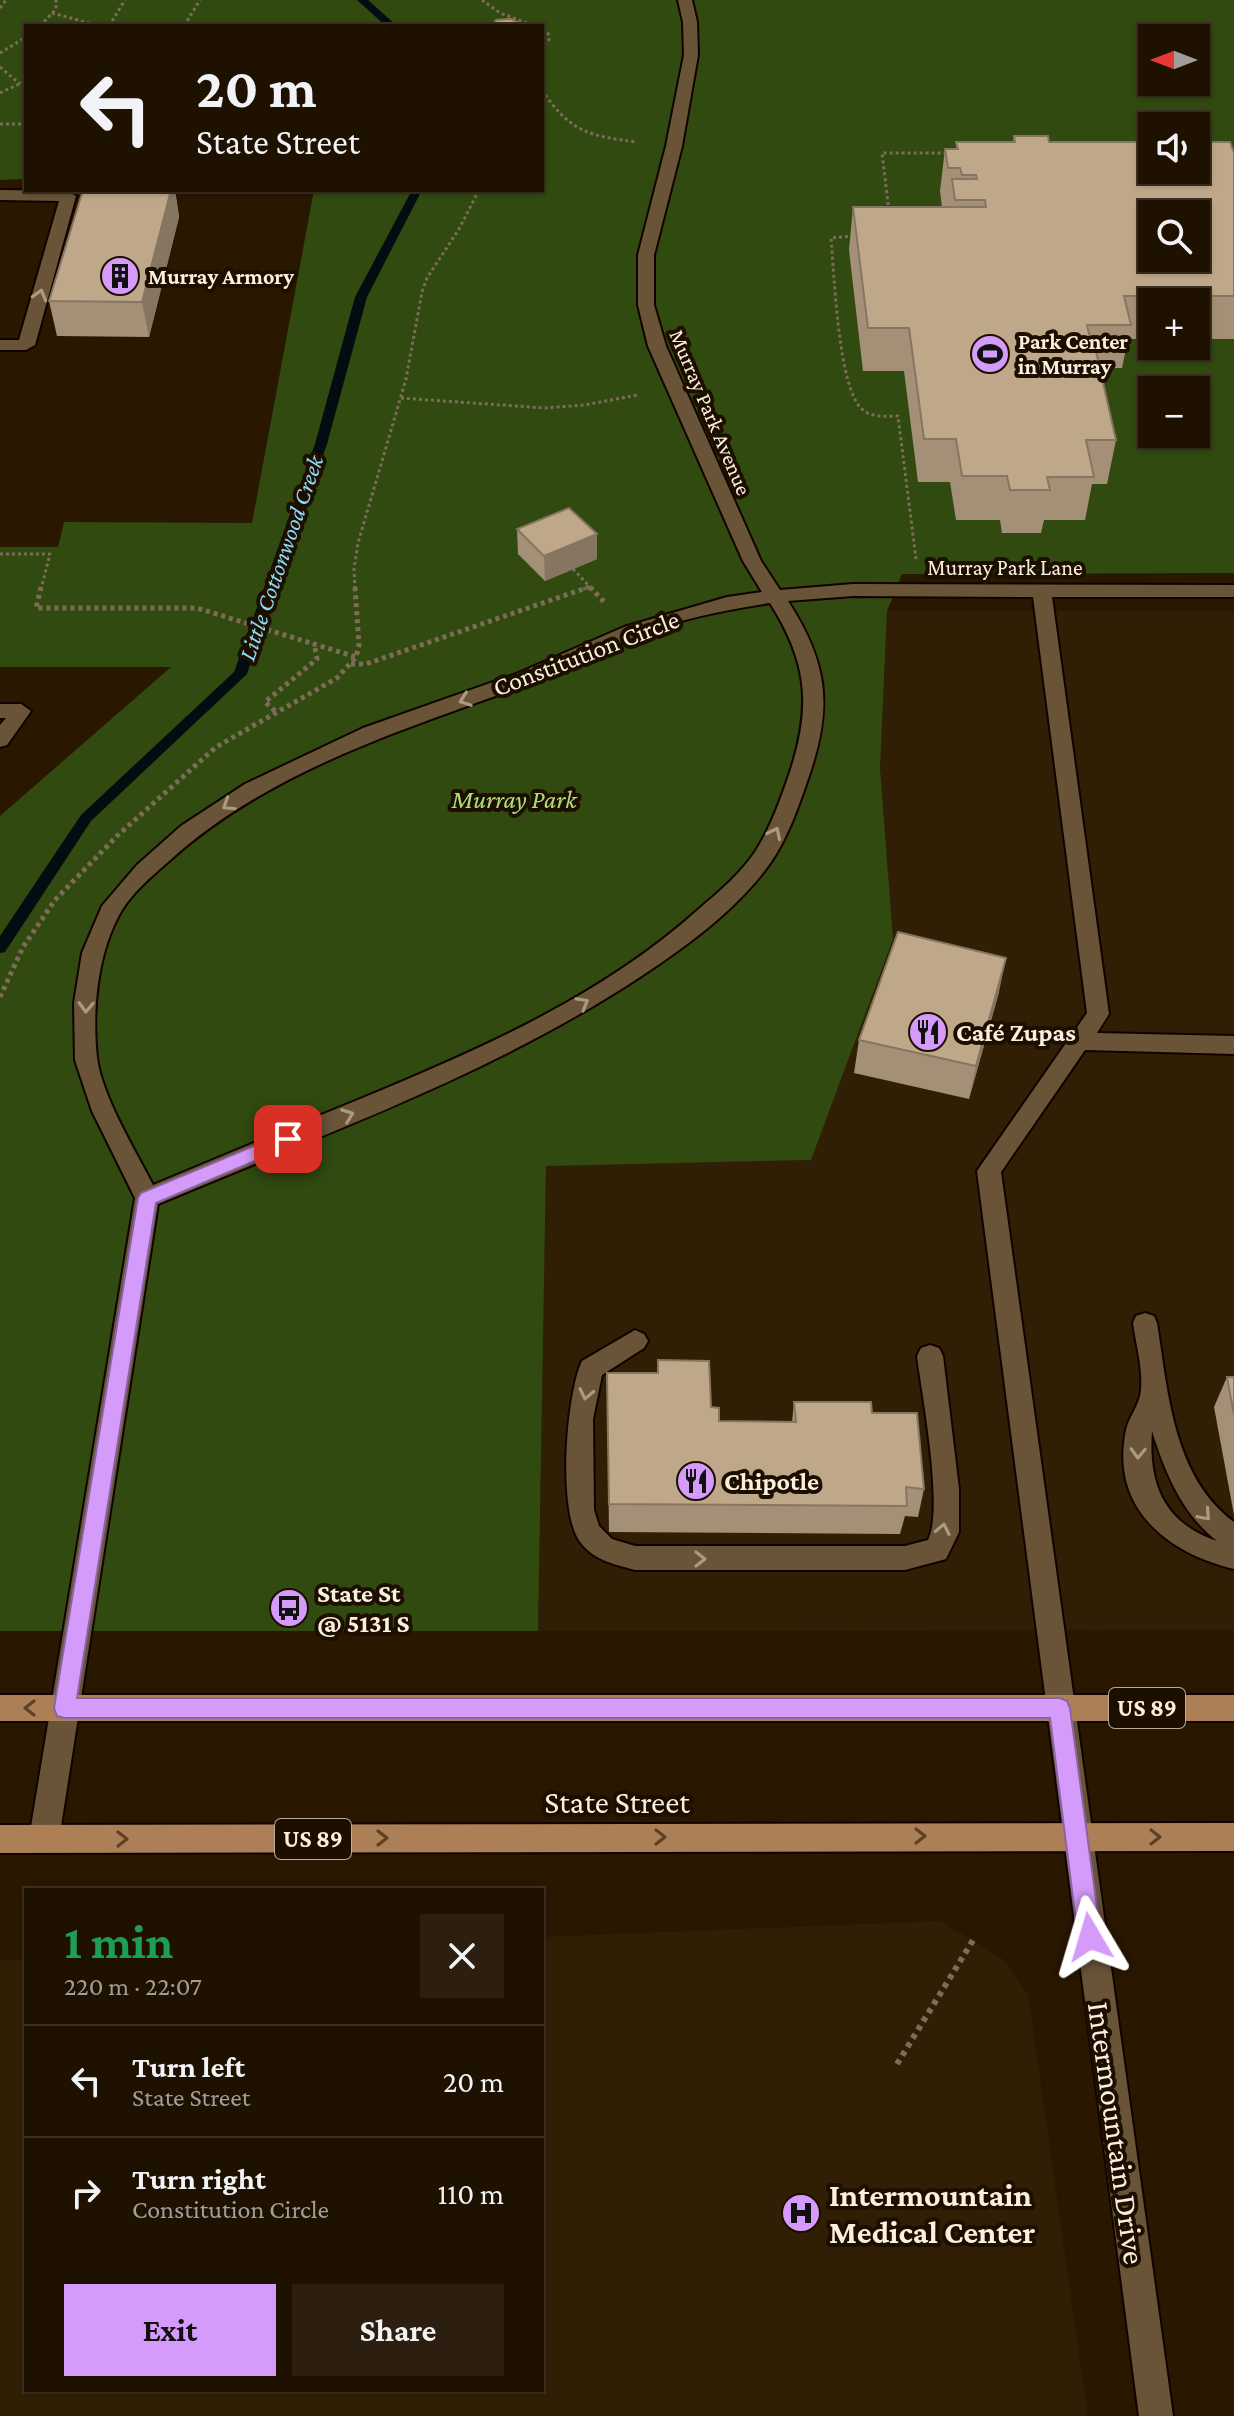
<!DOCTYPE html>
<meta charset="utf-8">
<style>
:root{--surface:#1f1100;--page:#2c1f0f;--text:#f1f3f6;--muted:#a19d99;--line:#3c3122;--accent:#d59bfa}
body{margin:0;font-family:"Crimson Pro",serif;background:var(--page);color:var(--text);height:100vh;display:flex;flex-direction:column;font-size:30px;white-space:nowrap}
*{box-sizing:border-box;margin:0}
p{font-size:26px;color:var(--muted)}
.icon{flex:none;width:44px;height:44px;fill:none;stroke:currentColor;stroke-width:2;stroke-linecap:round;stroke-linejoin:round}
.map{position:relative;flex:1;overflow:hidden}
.details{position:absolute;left:24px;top:1888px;width:520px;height:504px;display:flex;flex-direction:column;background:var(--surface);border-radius:0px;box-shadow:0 2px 6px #0004,0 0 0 2px var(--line)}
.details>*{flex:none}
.hud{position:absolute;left:24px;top:24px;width:520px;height:168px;border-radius:0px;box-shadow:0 2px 6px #0004,0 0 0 2px var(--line);background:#1f1100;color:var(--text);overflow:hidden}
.needle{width:52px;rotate:270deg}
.fabs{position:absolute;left:1138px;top:24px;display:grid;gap:16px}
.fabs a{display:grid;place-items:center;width:72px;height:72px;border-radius:0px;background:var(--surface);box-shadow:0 2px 6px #0004,0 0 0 2px var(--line);font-size:40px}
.pin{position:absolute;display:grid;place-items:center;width:68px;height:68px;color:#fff;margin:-34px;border-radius:16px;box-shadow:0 4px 12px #0006}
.me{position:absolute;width:88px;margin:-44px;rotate:353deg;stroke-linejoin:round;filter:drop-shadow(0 0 6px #0008)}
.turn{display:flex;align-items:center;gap:28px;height:168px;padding:0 40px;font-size:36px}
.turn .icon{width:104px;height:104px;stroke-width:2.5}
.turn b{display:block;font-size:56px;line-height:68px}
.round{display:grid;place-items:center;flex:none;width:84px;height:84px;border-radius:0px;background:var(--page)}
.summary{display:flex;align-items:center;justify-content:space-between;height:136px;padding:0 40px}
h1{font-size:48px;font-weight:700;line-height:60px;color:#1e9e55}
.cta{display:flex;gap:16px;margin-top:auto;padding:16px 40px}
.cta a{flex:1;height:92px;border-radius:0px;background:var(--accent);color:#111;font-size:32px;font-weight:700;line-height:92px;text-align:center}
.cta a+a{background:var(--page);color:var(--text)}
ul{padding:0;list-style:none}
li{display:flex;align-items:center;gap:24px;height:112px;padding:0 40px;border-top:2px solid var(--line)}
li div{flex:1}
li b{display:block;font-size:30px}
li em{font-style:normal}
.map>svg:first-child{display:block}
.built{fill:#311f05}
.green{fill:#314a10;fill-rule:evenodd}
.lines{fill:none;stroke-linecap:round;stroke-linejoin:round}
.stream{fill:#020c11;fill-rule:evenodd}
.minor-casing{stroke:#110300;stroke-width:4}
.major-casing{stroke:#110300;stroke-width:4}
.path-far2{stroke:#7c6c58;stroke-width:3;stroke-dasharray:3 3;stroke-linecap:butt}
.path-far1{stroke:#7c6c58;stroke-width:5;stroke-dasharray:4 4;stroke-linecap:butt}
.path{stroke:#7c6c58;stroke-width:6;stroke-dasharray:5 5;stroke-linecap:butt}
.minor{fill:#695438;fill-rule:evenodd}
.major{fill:#ac7f57;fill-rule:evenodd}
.wall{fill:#a49077}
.shaded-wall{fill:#867661}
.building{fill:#bfa88a;stroke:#867661;stroke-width:2;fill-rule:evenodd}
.oneway{stroke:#ab9a83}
.oneway2{stroke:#5d4127}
.route{fill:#d59bfa;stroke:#8a65a2;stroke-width:2}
.labels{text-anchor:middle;stroke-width:8;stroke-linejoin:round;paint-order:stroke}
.far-poi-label{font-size:22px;font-weight:bold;fill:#fbefdf;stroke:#1c0f00;text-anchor:start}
.far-street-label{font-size:22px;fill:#fbefdf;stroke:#1c0f00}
.far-water-label{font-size:24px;font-style:italic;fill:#8dd9f8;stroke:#1c0f00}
.shield{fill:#1c0f00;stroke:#b8ac9c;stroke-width:2}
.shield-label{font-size:24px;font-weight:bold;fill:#fbefdf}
.street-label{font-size:26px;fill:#fbefdf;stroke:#1c0f00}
.park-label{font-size:26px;font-style:italic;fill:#ade078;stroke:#1c0f00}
.poi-label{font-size:26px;font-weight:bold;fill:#fbefdf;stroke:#1c0f00;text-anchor:start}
.near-street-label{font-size:32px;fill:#fbefdf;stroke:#1c0f00}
.near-poi-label{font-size:32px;font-weight:bold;fill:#fbefdf;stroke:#1c0f00;text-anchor:start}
</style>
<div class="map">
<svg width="1234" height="2416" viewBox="0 0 1234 2416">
<rect width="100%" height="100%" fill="#291700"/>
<!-- built -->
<g class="built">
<polygon points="887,611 1234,611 1234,1630 538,1631 546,1165 811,1160 880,769"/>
<polygon points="940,1921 1006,1961 1028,1995 1088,2416 0,2416 0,1960 26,1959 26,2390 542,2390 542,1937"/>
</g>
<!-- green -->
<path class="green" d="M0,0h1234v573l-332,1 -15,37 -7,158 13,170 -82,221 -265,6 -8,465h-538v-815l171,-149h-171v-120h58l6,-25 188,1 62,-333h228v-164h-516v153l-26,1zM1152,38h44v44h-44zM1152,126h44v44h-44zM1152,214h44v44h-44zM1152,302h44v44h-44zM1152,390h44v44h-44z"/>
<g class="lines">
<!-- stream -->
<g class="stream">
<polygon points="357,0 368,0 397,26 386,26"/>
<polygon points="412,190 422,190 367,297 327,444 247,674 91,821 5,952 0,953 0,936 81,815 234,672 315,444 355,297"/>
</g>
<!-- minor casing -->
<g class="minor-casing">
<g id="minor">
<path d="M678,0h14l5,22 1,33 -16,91 -28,109v50l12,41 95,215 19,29 73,-6 381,1v12h-182l57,417 -12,19 137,3v18l-149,-4 -84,122 172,1244h-34l-162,-1245 110,-158 -54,-416 -180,-1 -65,5c39,61 45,103 22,172 -10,29 -21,63 -39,89 -33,47 -84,84 -131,115 -149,98 -319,158 -482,227l-99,635 -5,10 -10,4 -10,-4 -5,-10 106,-641 -43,-87 -17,-51 -1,-57 8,-50 20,-47 35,-41 44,-39 64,-42 118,-56 153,-54 108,-47 103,-30 35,-5 -19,-31 -95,-215 -10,-41v-50l28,-109 18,-91 -1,-33zM770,603c38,60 42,104 19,172 -9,26 -19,54 -34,77 -14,21 -36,40 -55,56 -96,87 -217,140 -335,189 -71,29 -142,59 -212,88 -18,-35 -51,-89 -56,-127 -5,-47 0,-106 25,-148 11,-18 30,-34 46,-48 93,-85 216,-126 333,-168 46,-16 89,-39 134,-57 42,-18 90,-27 135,-34z"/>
<polygon points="0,190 68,191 76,196 35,345 26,350 0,350 0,340 19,340 59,201 0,200"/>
<polygon points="0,704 21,704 31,711 7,745 0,747 0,725 6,718 0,718"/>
<path d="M1145,1313l9,3 3,7c11,69 16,154 77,199v47c-67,-16 -124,-61 -108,-139 3,-14 14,-25 15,-40 2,-22 -5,-45 -8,-67l3,-7zM1152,1431c13,41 30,83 65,110 -53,-18 -69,-57 -65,-110z"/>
<path d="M635,1330l9,4 4,7 -4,7 -42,27 -9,44 1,91 5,16 13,13 23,7h270l23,-6c16,-31 -6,-145 -11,-184l4,-8 9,-3 9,3 4,8 16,133v43l-13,27 -41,11h-270c-21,-6 -40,-9 -54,-27 -24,-29 -15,-148 1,-182z"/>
</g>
</g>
<!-- major casing -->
<g class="major-casing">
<g id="major">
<rect x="0" y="1695" width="1234" height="26"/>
<polygon points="1234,1823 1234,1851 0,1853 0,1825"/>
</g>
</g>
<!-- path-far2 -->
<g class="path-far2">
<polyline points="482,0 500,13 535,26"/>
<polyline points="0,8 6,0"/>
<polyline points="52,13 100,26"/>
<polyline points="40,26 56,9 56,0"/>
<polyline points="109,26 125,0"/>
<polyline points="184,26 200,0"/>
<polyline points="542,30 548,33 549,40 542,46"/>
<polyline points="0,53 26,37"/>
<polyline points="0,67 20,84"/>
<path d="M542,90c28,42 47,46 95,52"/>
<polyline points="0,93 26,81"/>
<polyline points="0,124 26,124"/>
<polyline points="889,211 882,153 949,153"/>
<path d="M854,236l-23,2c3,33 7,151 31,171 9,9 25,7 36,7l18,143"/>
<polyline points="401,398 544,408 584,405 638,395"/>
<polyline points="0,554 50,554 41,589"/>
<polyline points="573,569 592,589"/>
<polyline points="355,589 354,569 358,543 406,379 422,292 427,278 459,229 479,190"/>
<polyline points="583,589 590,587"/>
</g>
<!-- path-far1 -->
<g class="path-far1">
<polyline points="41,587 36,608 197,608 356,657"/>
<polyline points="590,587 606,604"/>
<polyline points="351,664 366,664 589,587"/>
<polyline points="275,711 265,702 317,659 314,643"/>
<polyline points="0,997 23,947 55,900 117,836 216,747 337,678 356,657 359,645 355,587"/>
</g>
<!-- path -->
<polyline class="path" points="897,2064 975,1937"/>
<!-- minor -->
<use href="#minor" class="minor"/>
<!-- major -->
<use href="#major" class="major"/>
</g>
<!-- wall -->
<g class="wall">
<polygon points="1014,136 1049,142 1234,153 1234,339 1196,339 1196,302 1152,302 1152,339 1128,339 1122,368 1100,368 1116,440 1107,484 1092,484 1085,520 1044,520 1041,533 1002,533 1000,520 956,520 950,482 918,482 904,371 863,371 849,250 853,207 942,207 940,191 945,149 956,149 956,142 1013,142"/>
<polygon points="83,190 175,190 179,217 149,337 57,336 49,301"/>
<polygon points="517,529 597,534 597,559 545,581 518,554"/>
<polygon points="999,992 969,1099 854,1073 859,1040"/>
<polygon points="607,1373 711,1407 719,1421 792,1422 794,1402 872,1413 924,1489 918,1517 905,1516 900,1534 609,1532"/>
<polygon points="1227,1377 1234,1377 1234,1515 1214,1407"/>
</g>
<!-- shaded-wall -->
<g class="shaded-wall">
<polygon points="171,190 175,190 179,217 149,337 142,302"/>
<polygon points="597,534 597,559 545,581 544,556"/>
<polygon points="1006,958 999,992 969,1099 976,1066"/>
</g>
<!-- building -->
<g class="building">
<polygon points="511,19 522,24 521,26 492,26 496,20"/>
<path d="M1014,136h34l1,6h103v28h44v-28h34l4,11v143h-110l7,29h-44l5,22h3l21,93h-30l8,37h-47l3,13h-40l-3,-14h-45l-6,-37h-32l-15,-111h-41l-15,-121h133l-1,-7h-30l-3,-21h25l-1,-4h-14l-2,-7h-12l-3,-19h13l-2,-7h59zM1152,214h44v44h-44z"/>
<polygon points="83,190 171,190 142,302 49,301"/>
<polygon points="569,508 597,534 544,556 517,529"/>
<polygon points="898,932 1006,958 976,1066 859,1040"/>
<polygon points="658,1360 709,1361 711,1407 719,1408 719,1421 796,1422 794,1402 871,1402 872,1413 917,1413 924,1489 906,1487 907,1506 609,1504 607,1373 658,1373"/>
<polygon points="1227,1377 1234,1377 1234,1415"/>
</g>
<!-- one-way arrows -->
<defs><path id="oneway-chevron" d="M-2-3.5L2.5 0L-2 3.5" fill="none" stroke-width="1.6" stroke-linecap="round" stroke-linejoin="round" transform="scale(2)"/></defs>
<g class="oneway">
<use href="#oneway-chevron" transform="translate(40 295) rotate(-74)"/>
<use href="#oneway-chevron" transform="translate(465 700) rotate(160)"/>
<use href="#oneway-chevron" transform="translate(228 805) rotate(147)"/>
<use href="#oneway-chevron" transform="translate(775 833) rotate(-64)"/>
<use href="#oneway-chevron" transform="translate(583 1003) rotate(-30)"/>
<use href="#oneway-chevron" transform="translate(86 1007) rotate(92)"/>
<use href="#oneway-chevron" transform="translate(348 1115) rotate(-21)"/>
<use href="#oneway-chevron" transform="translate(586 1394) rotate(102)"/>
<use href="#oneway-chevron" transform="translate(1138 1453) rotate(92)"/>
<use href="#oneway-chevron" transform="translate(1205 1515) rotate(48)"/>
<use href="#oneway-chevron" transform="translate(943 1529) rotate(-78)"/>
<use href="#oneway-chevron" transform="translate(700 1559)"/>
</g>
<g class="oneway2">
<use href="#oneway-chevron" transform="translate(30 1708) rotate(180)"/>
<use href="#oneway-chevron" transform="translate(920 1836)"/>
<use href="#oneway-chevron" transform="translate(660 1837)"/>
<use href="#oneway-chevron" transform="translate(1155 1837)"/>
<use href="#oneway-chevron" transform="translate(382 1838)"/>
<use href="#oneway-chevron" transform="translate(122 1839)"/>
</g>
<!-- route -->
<polygon class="route" points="288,1132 294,1134 297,1139 294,1144 156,1203 77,1698 1060,1698 1067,1701 1070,1708 1101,1937 1098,1945 1090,1948 1082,1945 1078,1937 1050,1718 64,1718 57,1716 54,1708 138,1198 141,1193"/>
<!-- icons -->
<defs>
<g id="building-disc" transform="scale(2)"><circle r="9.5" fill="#d59bfa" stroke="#1c0f00"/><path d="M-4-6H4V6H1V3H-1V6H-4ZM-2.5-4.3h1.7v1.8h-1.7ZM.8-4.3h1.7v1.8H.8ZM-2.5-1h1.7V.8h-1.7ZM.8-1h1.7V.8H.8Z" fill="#111"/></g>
<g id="stadium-disc" transform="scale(2)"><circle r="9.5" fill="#d59bfa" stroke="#1c0f00"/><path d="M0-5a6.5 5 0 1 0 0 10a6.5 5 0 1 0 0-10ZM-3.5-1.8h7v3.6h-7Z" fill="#111"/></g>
<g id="restaurant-disc" transform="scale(2)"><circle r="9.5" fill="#d59bfa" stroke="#1c0f00"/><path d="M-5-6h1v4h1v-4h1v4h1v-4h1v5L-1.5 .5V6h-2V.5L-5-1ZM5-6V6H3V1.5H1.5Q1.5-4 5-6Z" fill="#111"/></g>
<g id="bus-disc" transform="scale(2)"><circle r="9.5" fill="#d59bfa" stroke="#1c0f00"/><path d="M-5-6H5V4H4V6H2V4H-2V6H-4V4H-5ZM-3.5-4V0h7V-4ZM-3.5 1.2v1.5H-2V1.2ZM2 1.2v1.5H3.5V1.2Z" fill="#111"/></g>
<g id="hospital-disc" transform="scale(2)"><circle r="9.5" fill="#d59bfa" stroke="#1c0f00"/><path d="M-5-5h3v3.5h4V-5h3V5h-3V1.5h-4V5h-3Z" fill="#111"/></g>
</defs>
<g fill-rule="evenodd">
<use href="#building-disc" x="120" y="276"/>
<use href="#stadium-disc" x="990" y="354"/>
<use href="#restaurant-disc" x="928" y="1032"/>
<use href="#restaurant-disc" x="696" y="1481"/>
<use href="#bus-disc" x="289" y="1608"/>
<use href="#hospital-disc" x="801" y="2213"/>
</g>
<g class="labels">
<!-- far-poi labels -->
<g class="far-poi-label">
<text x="148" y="284">Murray Armory</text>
<text x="1018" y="349">Park Center<tspan x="1018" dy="25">in Murray</tspan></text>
</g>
<!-- far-street labels -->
<g class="far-street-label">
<text transform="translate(711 412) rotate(67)" y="8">Murray Park Avenue</text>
<text x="1005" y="575">Murray Park Lane</text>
</g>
<!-- far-water labels -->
<g class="far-water-label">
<text transform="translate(281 558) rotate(-71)" y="8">Little Cottonwood Creek</text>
</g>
<!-- shield labels -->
<g class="shield">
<rect x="1109" y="1688" width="76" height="40" rx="6"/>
<rect x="275" y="1819" width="76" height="40" rx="6"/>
</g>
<g class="shield-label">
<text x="1147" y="1716">US 89</text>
<text x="313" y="1847">US 89</text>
</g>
<!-- street labels -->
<g class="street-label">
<text transform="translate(586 653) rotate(-21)" y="9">Constitution Circle</text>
</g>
<!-- park labels -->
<g class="park-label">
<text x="514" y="808">Murray Park</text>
</g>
<!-- poi labels -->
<g class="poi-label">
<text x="956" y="1041">Café Zupas</text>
<text x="724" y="1490">Chipotle</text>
<text x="317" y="1602">State St<tspan x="317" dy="30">@ 5131 S</tspan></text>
</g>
<!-- near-street labels -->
<g class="near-street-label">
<text x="617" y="1813">State Street</text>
<text transform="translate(1117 2133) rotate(82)" y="11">Intermountain Drive</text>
</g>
<!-- near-poi labels -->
<g class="near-poi-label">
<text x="829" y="2206">Intermountain<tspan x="829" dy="37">Medical Center</tspan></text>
</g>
</g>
</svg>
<div class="fabs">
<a><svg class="needle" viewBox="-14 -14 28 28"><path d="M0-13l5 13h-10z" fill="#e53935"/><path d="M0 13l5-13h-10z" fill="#a19d99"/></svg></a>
<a><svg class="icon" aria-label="sound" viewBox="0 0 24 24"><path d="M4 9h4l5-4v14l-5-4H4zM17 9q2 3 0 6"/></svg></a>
<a><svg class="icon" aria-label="search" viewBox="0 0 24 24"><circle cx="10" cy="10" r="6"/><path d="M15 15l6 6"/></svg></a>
<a>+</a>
<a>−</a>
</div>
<div class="pin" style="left:288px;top:1139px;background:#d93025"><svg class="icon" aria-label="arrive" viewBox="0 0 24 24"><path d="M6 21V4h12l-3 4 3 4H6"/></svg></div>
<svg class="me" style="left:1090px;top:1937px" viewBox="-20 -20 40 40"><path d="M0-17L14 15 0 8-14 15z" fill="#d59bfa" stroke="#fff" stroke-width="4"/></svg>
<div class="hud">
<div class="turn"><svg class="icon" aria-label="left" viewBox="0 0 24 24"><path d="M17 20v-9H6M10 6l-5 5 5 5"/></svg><div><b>20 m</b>State Street</div></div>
</div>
<section class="details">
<div class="summary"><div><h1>1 min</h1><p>220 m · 22:07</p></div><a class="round"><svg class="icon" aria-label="close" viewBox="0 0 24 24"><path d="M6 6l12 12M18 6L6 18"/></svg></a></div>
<ul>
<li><svg class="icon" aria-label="left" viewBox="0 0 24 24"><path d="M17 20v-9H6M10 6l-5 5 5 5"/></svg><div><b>Turn left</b><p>State Street</p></div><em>20 m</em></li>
<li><svg class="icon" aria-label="right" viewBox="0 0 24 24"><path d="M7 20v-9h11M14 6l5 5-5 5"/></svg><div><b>Turn right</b><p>Constitution Circle</p></div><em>110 m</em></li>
</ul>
<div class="cta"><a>Exit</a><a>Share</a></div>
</section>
</div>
